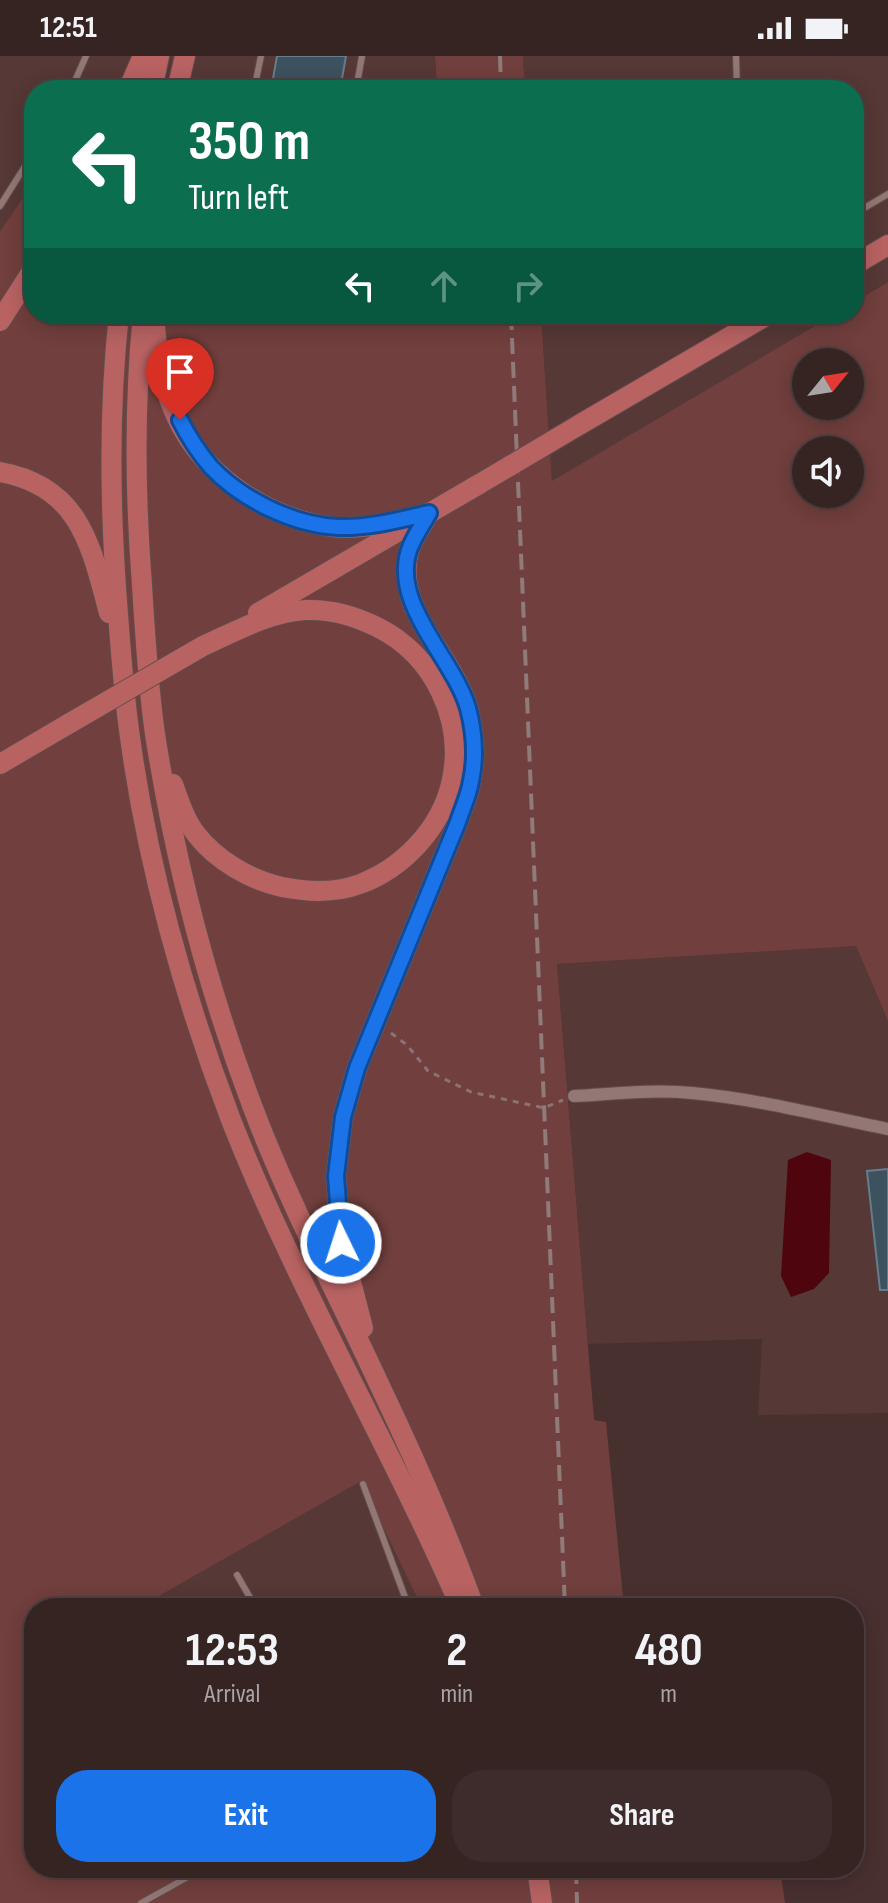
<!DOCTYPE html>
<style>
:root{--surface:#362423;--page:#3d2c2b;--text:#f1f3f6;--muted:#aaa4a6;--line:#504141;--accent:#1a73e8}
body{margin:0;font-family:"Sofia Sans Condensed",sans-serif;background:var(--page);color:var(--text);height:100vh;display:flex;flex-direction:column;font-size:30px;white-space:nowrap}
*{box-sizing:border-box;margin:0}
p{font-size:26px;color:var(--muted)}
.icon{flex:none;width:44px;height:44px;fill:none;stroke:currentColor;stroke-width:2;stroke-linecap:round;stroke-linejoin:round}
.map{position:relative;flex:1;overflow:hidden}
.panel{position:absolute;left:24px;top:1542px;width:840px;height:280px;display:flex;flex-direction:column;background:var(--surface);border-radius:32px;box-shadow:0 4px 20px #0003,0 0 0 2px var(--line)}
.panel>*{flex:none}
.hud{position:absolute;left:24px;top:24px;width:840px;height:244px;border-radius:32px;box-shadow:0 4px 20px #0003,0 0 0 2px var(--line);background:#0b6e4f;color:#fff;overflow:hidden}
.needle{width:52px;rotate:60deg}
.controls{position:absolute;left:792px;top:292px;display:grid;gap:16px}
.controls a{display:grid;place-items:center;width:72px;height:72px;border-radius:50%;background:var(--surface);box-shadow:0 4px 20px #0003,0 0 0 2px var(--line);font-size:40px}
.pin{position:absolute;display:grid;place-items:center;width:68px;height:68px;color:#fff;margin:-82px -34px;border-radius:50% 50% 50% 0;rotate:-45deg;box-shadow:0 0 8px #0007}
.pin .icon{rotate:45deg}
.me{position:absolute;width:88px;margin:-44px;rotate:356deg;stroke-linejoin:round;filter:drop-shadow(0 0 6px #0008)}
.turn{display:flex;align-items:center;gap:28px;height:168px;padding:0 32px;font-size:36px}
.turn .icon{width:104px;height:104px;stroke-width:2.5}
.turn b{display:block;font-size:56px;line-height:68px}
.lanes{display:flex;align-items:center;height:76px;padding:0 32px;background:#0003;justify-content:center;gap:40px;direction:ltr}
.lanes .off{opacity:.35}
.eta{display:flex;justify-content:space-evenly;align-items:center;height:136px;text-align:center}
.eta b{font-size:48px;font-weight:700;line-height:56px}
.action{display:flex;gap:16px;margin-top:auto;padding:16px 32px}
.action a{flex:1;height:92px;border-radius:32px;background:var(--accent);color:#fff;font-size:32px;font-weight:700;line-height:92px;text-align:center}
.action a+a{background:var(--page);color:var(--text)}
.status{display:flex;justify-content:space-between;align-items:center;height:56px;padding:0 40px;background:var(--surface);direction:ltr}
.status svg{height:22px;fill:currentColor}
.map>svg:first-child{display:block}
.built{fill:#563836}
.green{fill:#713f3d;fill-rule:evenodd}
.water{fill:#4f050d}
.building{fill:#3c525f;stroke:#667d8b;stroke-width:2}
.lines{fill:none;stroke-linecap:round;stroke-linejoin:round}
.service-casing{stroke:#614d4c;stroke-width:8}
.minor-casing{stroke:#614d4c;stroke-width:14}
.primary-casing{stroke:#614d4c;stroke-width:22}
.path{stroke:#897473;stroke-width:3;stroke-dasharray:6 6;stroke-linecap:butt}
.service{stroke:#927775;stroke-width:6}
.minor{stroke:#927775;stroke-width:12}
.primary{stroke:#b86262;stroke-width:20}
.rail{stroke:#8f7b7a;stroke-width:4;stroke-dasharray:16 8;stroke-linecap:butt}
.primary-bridge-casing{stroke:#614d4c;stroke-width:22;stroke-linecap:butt}
.primary-bridge{stroke:#b86262;stroke-width:20}
.route-casing{stroke:#114b97;stroke-width:20}
.route{stroke:#1a73e8;stroke-width:14}
</style>
<div class="status"><b>12:51</b><svg viewBox="0 0 49 12"><path d="M0 12V9h3v3zM5 12V6h3v6zM10 12V3h3v9zM15 12V0h3v12zM26 1h20v11H26zM47 4h2v5h-2z"/></svg></div>
<div class="map">
<svg width="888" height="1847" viewBox="0 0 888 1847">
<rect width="100%" height="100%" fill="#48302f"/>
<!-- built -->
<g class="built">
<polygon points="0,0 435,0 437,34 95,34 91,33 89,34 34,34 34,126 0,175"/>
<polygon points="523,0 888,0 888,226 854,246 854,34 525,34"/>
<polygon points="541,258 835,258 552,426"/>
<polygon points="856,890 888,965 888,1357 758,1359 762,1283 588,1288 557,908"/>
<polygon points="361,1424 422,1552 138,1552"/>
</g>
<!-- green -->
<g class="green">
<polygon points="435,0 523,0 525,34 437,34"/>
<path d="M34,126v132h507l11,167 283,-167h19v-12l34,-20v739l-32,-75 -299,18 37,456 12,2 18,186h-202l-61,-127 -223,127h-104v260h746l5,35h-785v-1672zM806,306h44v44h-44zM806,394h44v44h-44z"/>
</g>
<!-- water -->
<polygon class="water" points="807,1096 831,1104 829,1217 814,1233 791,1241 781,1220 788,1104"/>
<!-- building -->
<g class="building">
<polygon points="277,0 346,0 340,34 271,34"/>
<polygon points="888,1113 888,1234 880,1234 867,1115"/>
</g>
<g class="lines">
<!-- service casing -->
<g class="service-casing">
<g id="service">
<polyline points="736,0 737,34"/>
<polyline points="71,34 86,0"/>
<polyline points="254,34 261,0"/>
<polyline points="356,34 362,0"/>
<polyline points="0,150 34,96"/>
<polyline points="854,158 888,138"/>
<polyline points="363,1428 409,1552"/>
<polyline points="237,1519 256,1552"/>
<polyline points="141,1847 204,1812"/>
</g>
</g>
<!-- minor casing -->
<g class="minor-casing">
<path id="minor" d="M574,1040c39,-2 79,-7 118,-3 66,6 131,23 196,36"/>
</g>
<!-- primary casing -->
<g class="primary-casing">
<g id="primary">
<polyline points="128,34 143,0"/>
<polyline points="152,34 159,0"/>
<polyline points="177,34 185,0"/>
<polyline points="854,209 888,189"/>
<path d="M119,258c-11,99 -9,201 -1,300 3,41 6,82 12,123 17,127 55,263 101,383 66,168 158,323 230,488"/>
<path d="M143,258c-9,90 -8,181 -1,271 3,50 6,100 13,149 20,128 52,253 98,374 36,95 84,185 127,278 34,71 66,144 93,218"/>
<path d="M154,258c2,30 6,61 17,90 25,67 92,114 162,123 32,3 66,-6 96,-14"/>
<polyline points="0,265 34,212"/>
<polyline points="579,369 769,258"/>
<path d="M0,416c80,14 91,74 109,141"/>
<polyline points="258,557 481,427"/>
<polyline points="0,708 70,667"/>
<path d="M173,728c6,17 12,36 23,50 20,26 54,46 86,53 25,5 54,6 78,-3 43,-16 80,-55 91,-100 15,-63 -17,-129 -74,-157 -22,-11 -47,-18 -71,-17 -36,2 -70,21 -103,36"/>
<path d="M363,1272l-22,-85 -5,-67 7,-59 14,-49 101,-246c4,-13 11,-27 13,-41 5,-23 3,-50 -3,-73 -15,-53 -75,-98 -59,-157 4,-14 14,-26 20,-38"/>
<polyline points="537,1812 542,1847"/>
</g>
</g>
<!-- path -->
<polyline class="path" points="391,977 407,989 428,1015 471,1036 544,1052 563,1044"/>
<!-- service -->
<use href="#service" class="service"/>
<!-- minor -->
<use href="#minor" class="minor"/>
<!-- primary -->
<use href="#primary" class="primary"/>
<!-- rail -->
<g class="rail">
<polyline points="500,0 501,34"/>
<polyline points="511,258 565,1552"/>
<polyline points="576,1812 577,1847"/>
</g>
<!-- primary-bridge casing -->
<g class="primary-bridge-casing">
<g id="primary-bridge">
<polyline points="481,427 579,369"/>
<polyline points="70,667 203,590"/>
</g>
</g>
<!-- primary-bridge -->
<use href="#primary-bridge" class="primary-bridge"/>
</g>
<g class="lines">
<!-- route casing -->
<g class="route-casing">
<path id="route" d="M180,364c8,16 19,33 31,47 30,32 82,58 127,60 31,1 61,-7 91,-14 -6,10 -13,21 -18,32 -24,56 42,112 57,163 6,23 8,50 3,73 -2,14 -9,28 -13,41l-101,246 -14,49 -7,59 5,67"/>
</g>
<!-- route -->
<use href="#route" class="route"/>
</g>
</svg>
<div class="controls">
<a><svg class="needle" viewBox="-14 -14 28 28"><path d="M0-13l5 13h-10z" fill="#e53935"/><path d="M0 13l5-13h-10z" fill="#aaa4a6"/></svg></a>
<a><svg class="icon" aria-label="sound" viewBox="0 0 24 24"><path d="M4 9h4l5-4v14l-5-4H4zM17 9q2 3 0 6"/></svg></a>
</div>
<div class="pin" style="left:180px;top:364px;background:#d93025"><svg class="icon" aria-label="arrive" viewBox="0 0 24 24"><path d="M6 21V4h12l-3 4 3 4H6"/></svg></div>
<svg class="me" style="left:341px;top:1187px" viewBox="-20 -20 40 40"><circle r="17" fill="#1a73e8" stroke="#fff" stroke-width="3"/><path d="M0-11L8 9 0 5-8 9z" fill="#fff"/></svg>
<div class="hud">
<div class="turn"><svg class="icon" aria-label="left" viewBox="0 0 24 24"><path d="M17 20v-9H6M10 6l-5 5 5 5"/></svg><div><b>350 m</b>Turn left</div></div>
<div class="lanes"><svg class="icon" aria-label="left" viewBox="0 0 24 24"><path d="M17 20v-9H6M10 6l-5 5 5 5"/></svg><svg class="icon off" aria-label="ahead" viewBox="0 0 24 24"><path d="M12 20V5M6 11l6-6 6 6"/></svg><svg class="icon off" aria-label="right" viewBox="0 0 24 24"><path d="M7 20v-9h11M14 6l5 5-5 5"/></svg></div>
</div>
<section class="panel">
<div class="eta">
<div><b>12:53</b><p>Arrival</p></div>
<div><b>2</b><p>min</p></div>
<div><b>480</b><p>m</p></div>
</div>
<div class="action"><a>Exit</a><a>Share</a></div>
</section>
</div>
